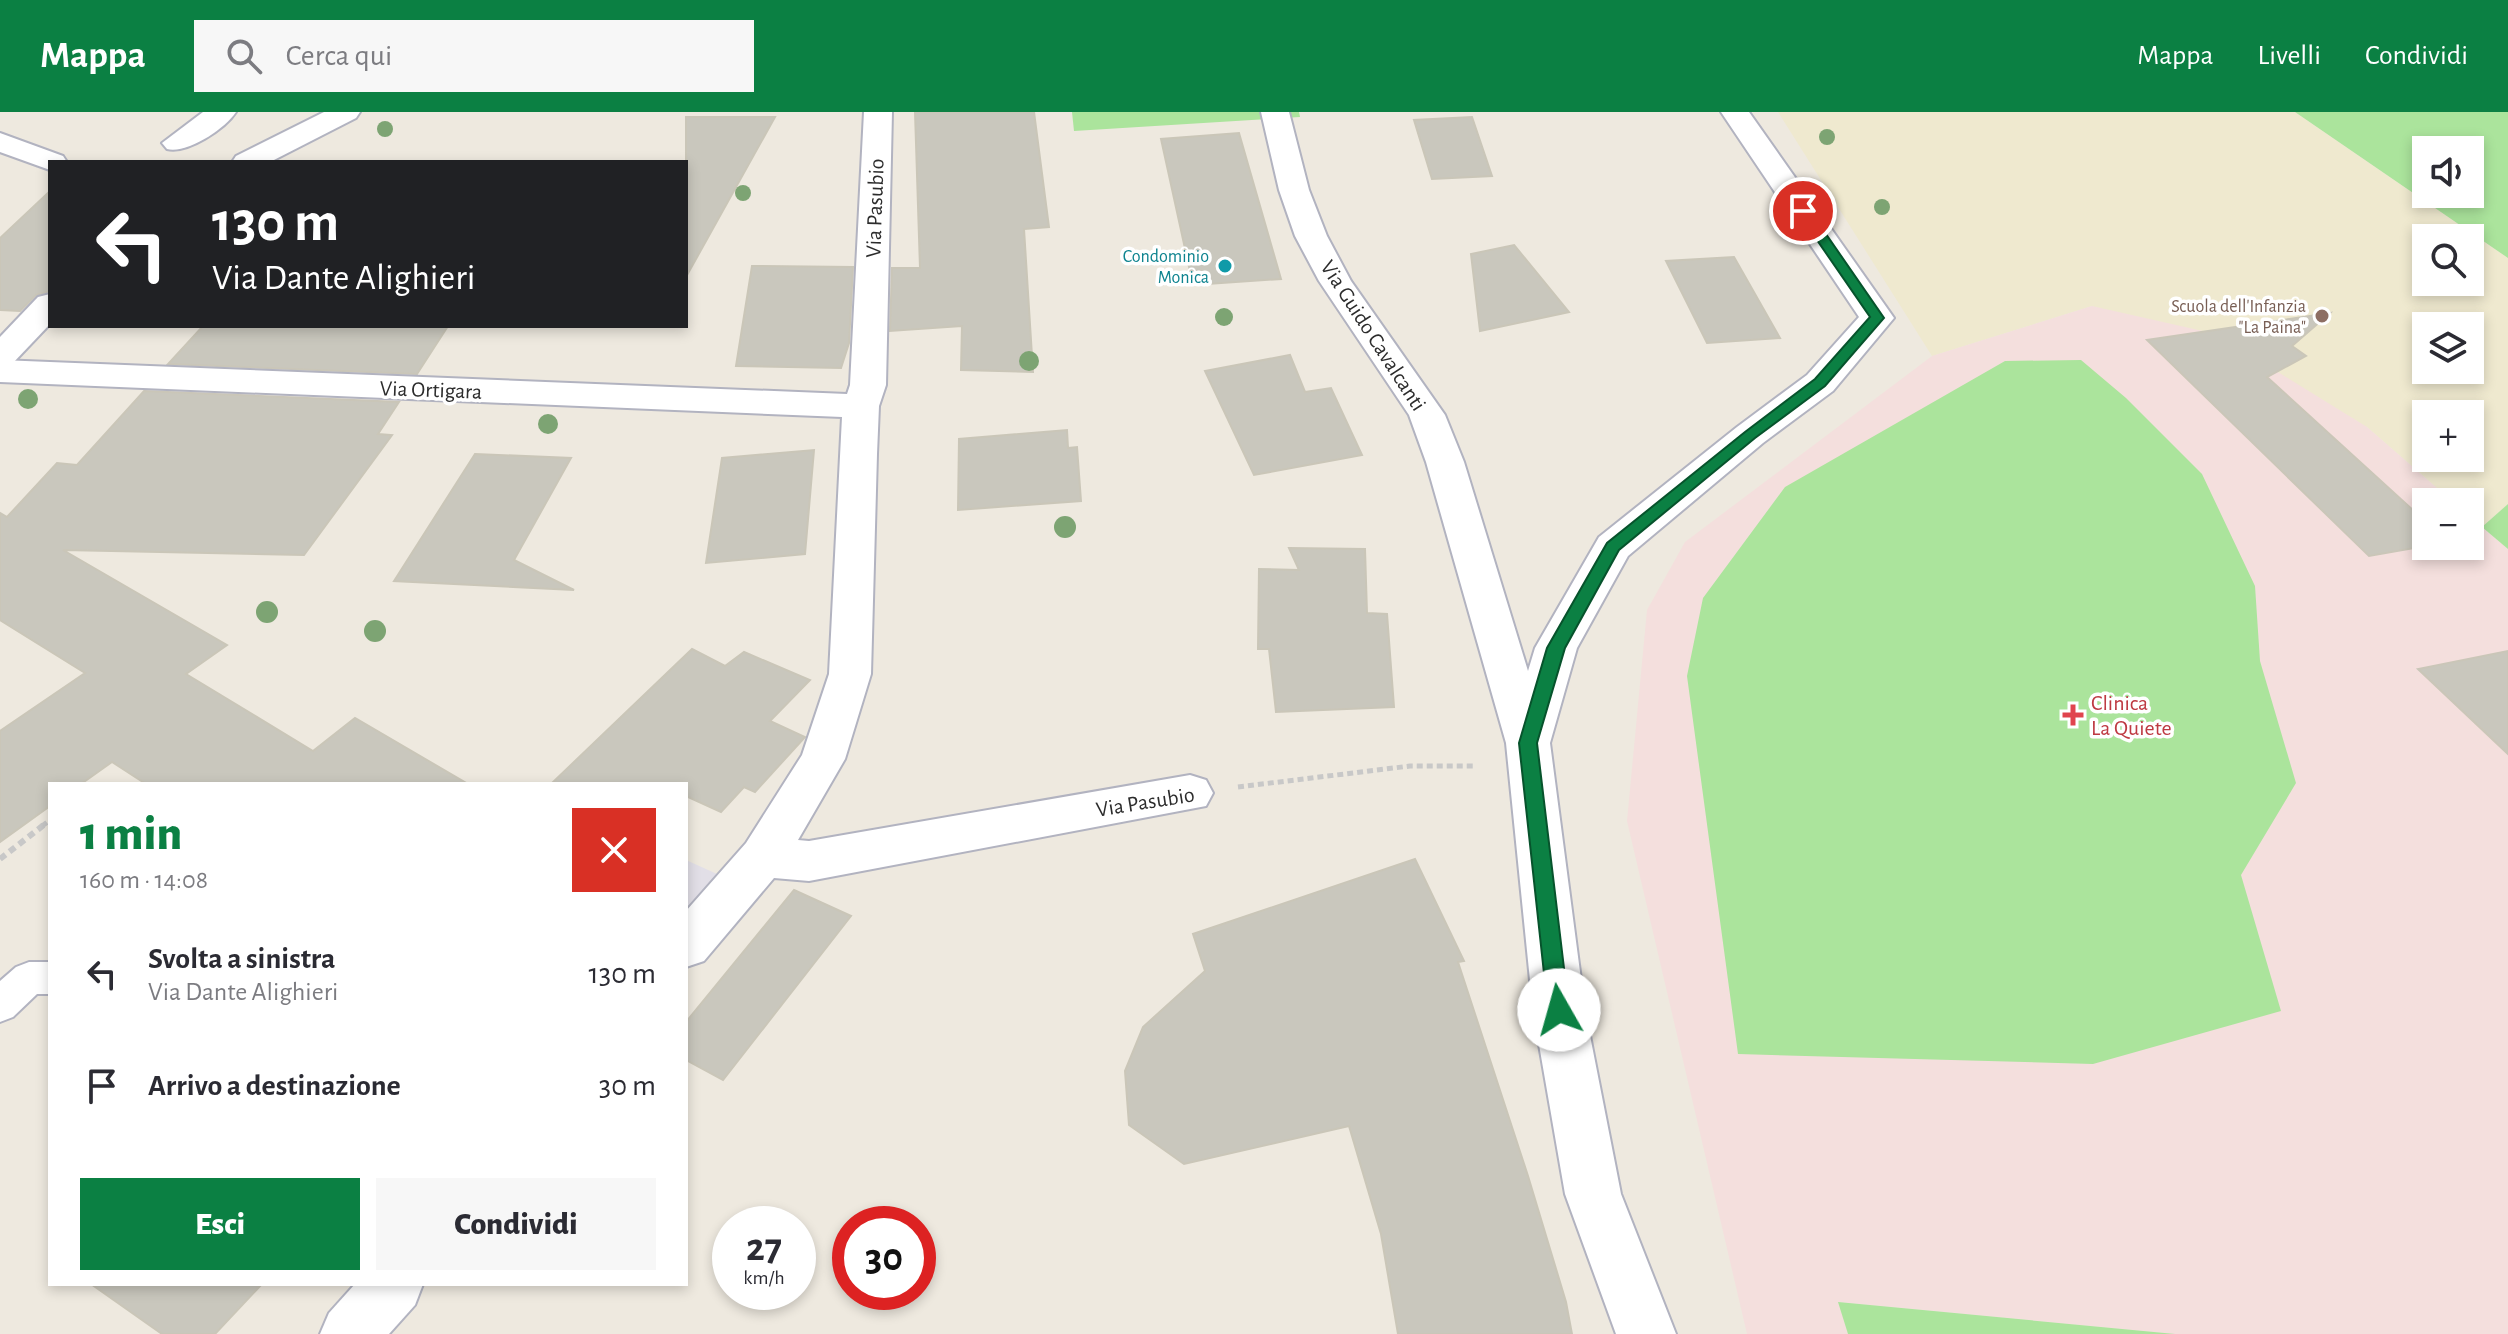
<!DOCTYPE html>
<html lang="it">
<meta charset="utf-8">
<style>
:root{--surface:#fff;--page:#f7f7f7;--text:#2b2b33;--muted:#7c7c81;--accent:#0b8043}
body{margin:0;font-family:"Alegreya Sans",sans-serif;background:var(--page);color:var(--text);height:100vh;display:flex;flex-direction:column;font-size:30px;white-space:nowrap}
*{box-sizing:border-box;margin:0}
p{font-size:26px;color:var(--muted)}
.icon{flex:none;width:44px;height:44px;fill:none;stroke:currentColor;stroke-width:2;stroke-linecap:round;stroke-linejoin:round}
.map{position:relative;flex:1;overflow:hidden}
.drawer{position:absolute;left:48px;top:670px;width:640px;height:504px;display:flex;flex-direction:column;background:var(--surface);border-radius:0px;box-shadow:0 4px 12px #0003}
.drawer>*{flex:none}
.top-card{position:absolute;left:48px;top:48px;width:640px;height:168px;border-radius:0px;box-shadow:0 4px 12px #0003;background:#202124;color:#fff;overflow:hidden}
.buttons{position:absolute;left:2412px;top:24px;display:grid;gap:16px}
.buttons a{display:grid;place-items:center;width:72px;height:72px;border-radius:0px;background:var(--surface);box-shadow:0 4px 12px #0003;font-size:40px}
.speed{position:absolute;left:712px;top:1094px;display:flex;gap:16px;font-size:40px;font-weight:700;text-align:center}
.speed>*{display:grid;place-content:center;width:104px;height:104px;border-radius:50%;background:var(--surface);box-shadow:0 4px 12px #0003;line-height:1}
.speed small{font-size:20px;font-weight:400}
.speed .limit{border:12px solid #d22;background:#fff;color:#111}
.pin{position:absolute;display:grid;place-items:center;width:68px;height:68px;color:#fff;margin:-34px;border:4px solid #fff;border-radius:50%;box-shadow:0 2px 8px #0007}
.me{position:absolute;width:88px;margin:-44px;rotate:353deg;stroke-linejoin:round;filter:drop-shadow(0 0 6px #0008)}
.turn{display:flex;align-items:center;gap:28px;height:168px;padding:0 32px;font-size:36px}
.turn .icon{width:104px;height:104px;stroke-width:2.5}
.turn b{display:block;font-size:56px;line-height:68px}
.round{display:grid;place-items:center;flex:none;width:84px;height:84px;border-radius:0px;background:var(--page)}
.summary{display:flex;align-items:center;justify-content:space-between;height:136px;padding:0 32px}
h1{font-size:48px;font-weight:800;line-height:60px;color:var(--accent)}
.action{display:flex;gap:16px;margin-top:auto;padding:16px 32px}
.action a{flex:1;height:92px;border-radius:0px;background:var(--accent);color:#fff;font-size:32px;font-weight:800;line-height:92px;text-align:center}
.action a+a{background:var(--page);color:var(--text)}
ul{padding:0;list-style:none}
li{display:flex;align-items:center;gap:24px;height:112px;padding:0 32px}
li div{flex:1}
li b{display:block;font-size:30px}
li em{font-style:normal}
header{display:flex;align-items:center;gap:48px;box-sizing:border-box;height:112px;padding:0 40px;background:var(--accent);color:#fff}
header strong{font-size:38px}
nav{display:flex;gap:44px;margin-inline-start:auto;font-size:28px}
.search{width:560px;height:72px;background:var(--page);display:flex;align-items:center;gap:20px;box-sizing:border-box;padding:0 28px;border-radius:0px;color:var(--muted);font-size:30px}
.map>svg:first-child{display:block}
.industrial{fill:#e2dfe7}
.education{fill:#efe9cf;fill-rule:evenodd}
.medical{fill:#f4dfdd}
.green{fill:#abe49c;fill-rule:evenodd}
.building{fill:#c9c7bd;stroke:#cac6b8;stroke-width:2}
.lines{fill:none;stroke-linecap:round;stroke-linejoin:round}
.lane-casing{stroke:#b2b3c0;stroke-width:4}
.street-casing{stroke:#b2b3c0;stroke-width:4}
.secondary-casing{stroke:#b2b3c0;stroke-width:4}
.path-far1{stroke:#c8c8c8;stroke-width:5;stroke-dasharray:6 4;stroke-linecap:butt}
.path{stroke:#c8c8c8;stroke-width:6;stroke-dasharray:7 5;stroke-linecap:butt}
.lane{fill:#fff;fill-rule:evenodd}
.street{fill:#fff;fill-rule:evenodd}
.secondary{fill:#fff;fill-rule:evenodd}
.tree{fill:#7da473}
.route{fill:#0b8043;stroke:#07532c;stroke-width:2}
.culture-dot{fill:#0f9aa8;stroke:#fff;stroke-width:3}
.education-dot{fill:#8d6e63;stroke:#fff;stroke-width:3}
.health-dot{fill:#e0444e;stroke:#fff;stroke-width:3}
.labels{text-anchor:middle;stroke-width:7;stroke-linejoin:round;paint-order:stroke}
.far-culture-label{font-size:18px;fill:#0d838f;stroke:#fff;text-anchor:end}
.far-education-label{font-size:18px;fill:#785e54;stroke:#fff;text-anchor:end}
.street-label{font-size:22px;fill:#2c2c2c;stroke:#fff}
.health-label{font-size:22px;fill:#be3a42;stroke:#fff;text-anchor:start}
</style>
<header>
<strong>Mappa</strong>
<div class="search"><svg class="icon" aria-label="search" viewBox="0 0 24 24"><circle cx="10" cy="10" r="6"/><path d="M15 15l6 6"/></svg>Cerca qui</div>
<nav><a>Mappa</a><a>Livelli</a><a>Condividi</a></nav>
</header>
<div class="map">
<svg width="2508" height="1222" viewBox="0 0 2508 1222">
<rect width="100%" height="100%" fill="#eee9df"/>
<!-- industrial -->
<polygon class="industrial" points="686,748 717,762 686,799"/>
<!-- education -->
<path class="education" d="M1778,0h517l213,146v246l-26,23 -12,-10v-15h-17l-86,-75 -275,-121 -160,50zM2426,126h44v44h-44zM2426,214h44v44h-44zM2426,302h44v44h-44z"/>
<!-- medical -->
<polygon class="medical" points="2092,194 2216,222 2367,315 2453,390 2426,390 2426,434 2470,434 2470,405 2508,437 2508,1222 2175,1222 1839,1190 1848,1222 1747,1222 1627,709 1647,498 1685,430 1932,244"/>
<!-- green -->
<g class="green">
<polygon points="1072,0 1299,0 1300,5 1074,19"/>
<path d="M2295,0h213v146zM2426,38h44v44h-44z"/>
<polygon points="2081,248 2126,286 2202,362 2255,474 2260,549 2296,671 2241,763 2281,899 2093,952 1738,942 1687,564 1703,486 1785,375 2005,249"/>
<polygon points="2508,392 2508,437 2482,415"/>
<polygon points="1838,1190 2175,1222 1848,1222"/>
</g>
<!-- building -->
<g class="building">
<polygon points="915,0 1034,0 1049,115 1024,117 1033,260 961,258 962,214 890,219 892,156 920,156"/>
<polygon points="686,5 775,5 686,165"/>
<polygon points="1472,5 1492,64 1432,67 1414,8"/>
<polygon points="1239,21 1281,167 1193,173 1161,27"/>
<polygon points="50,79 50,179 36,183 20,199 0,198 0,126"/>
<polygon points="1514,133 1569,200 1480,219 1471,142"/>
<polygon points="1734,145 1780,226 1707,231 1666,149"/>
<polygon points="752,154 853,155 849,231 841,256 736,254"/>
<polygon points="2330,201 2292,234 2306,244 2267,265 2426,410 2426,434 2369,444 2147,228"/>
<polygon points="203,214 448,214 417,262 168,252"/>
<polygon points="1290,243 1305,280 1331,276 1362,343 1254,363 1205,259"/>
<polygon points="144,279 399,290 378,322 392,323 304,443 63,438 227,533 186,562 313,639 355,606 468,672 146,672 112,650 81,672 50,672 50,694 0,730 0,619 85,561 0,508 0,401 7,405 57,351 77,353"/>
<polygon points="1067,318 1068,336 1077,335 1081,389 958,398 959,327"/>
<polygon points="814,338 805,442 706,451 722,346"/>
<polygon points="475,342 571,346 514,448 574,478 394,469"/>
<polygon points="1289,436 1365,437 1367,501 1387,502 1394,595 1276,600 1269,537 1258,537 1259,457 1299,458"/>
<polygon points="692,537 725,554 744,540 810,568 770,609 805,625 755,680 744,675 721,700 686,684 686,672 551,672"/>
<polygon points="2508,539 2508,642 2418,557"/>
<polygon points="1415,747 1464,849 1458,850 1528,1064 1566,1190 1572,1222 1398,1222 1381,1122 1349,1014 1184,1052 1129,1013 1125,959 1143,915 1205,859 1193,822"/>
<polygon points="794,778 851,804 723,968 686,948 686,910"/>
<polygon points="91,1172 262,1172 215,1222 162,1222"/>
</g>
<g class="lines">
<!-- lane casing -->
<g class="lane-casing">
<polygon id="lane" points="29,850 50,850 50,882 37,882 13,905 0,910 0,869 16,855"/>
</g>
<!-- street casing -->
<g class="street-casing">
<g id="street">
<path d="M203,0h33c-11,17 -49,42 -69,37l-5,-6z"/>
<polygon points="864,0 892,0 886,273 879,294 877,342 871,562 845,647 798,728 809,729 1190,663 1206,668 1213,681 1206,694 809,769 774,766 704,849 686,855 686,799 746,731 802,643 829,562 842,305 0,270 0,248 847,282 850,273"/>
<polygon points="1261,0 1289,0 1309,78 1327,124 1351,169 1445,303 1464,350 1528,559 1535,536 1599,425 1737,315 1807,263 1859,205 1721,0 1749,0 1894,206 1833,279 1763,331 1628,444 1577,536 1550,631 1585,898 1621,1082 1676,1222 1616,1222 1565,1082 1533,898 1506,631 1426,350 1409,303 1319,169 1295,124 1279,78"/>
<polygon points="0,21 63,44 67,50 50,50 50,58 0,40"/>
<polygon points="355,1172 423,1172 415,1193 389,1222 320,1222 329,1201"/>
</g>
</g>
<!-- secondary casing -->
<g class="secondary-casing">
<g id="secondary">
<polygon points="324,0 360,0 356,6 270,50 232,50 236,44"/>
<polygon points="50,182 50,212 12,252 0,256 0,225 38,185"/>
</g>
</g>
<!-- path-far1 -->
<g class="path-far1">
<polyline points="1238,675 1410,654 1475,654"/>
<polyline points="42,714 50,708"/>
</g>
<!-- path -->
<polyline class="path" points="0,747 45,712"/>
<!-- lane -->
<use href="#lane" class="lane"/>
<!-- street -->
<use href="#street" class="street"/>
<!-- secondary -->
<use href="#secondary" class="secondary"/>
</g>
<!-- trees -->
<g class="tree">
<circle cx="385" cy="17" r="8"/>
<circle cx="1827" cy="25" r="8"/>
<circle cx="743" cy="81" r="8"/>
<circle cx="1882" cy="95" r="8"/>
<circle cx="1224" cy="205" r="9"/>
<circle cx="1029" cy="249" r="10"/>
<circle cx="28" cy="287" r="10"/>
<circle cx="548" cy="312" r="10"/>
<circle cx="1065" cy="415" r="11"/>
<circle cx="267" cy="500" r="11"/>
<circle cx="375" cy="519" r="11"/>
</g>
<!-- route -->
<polygon class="route" points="1799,96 1808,96 1884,206 1825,274 1755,326 1619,438 1565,536 1537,631 1569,898 1566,904 1559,907 1551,904 1548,898 1519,631 1547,536 1607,431 1745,320 1815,267 1870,205 1797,99"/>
<!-- markers -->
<circle class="culture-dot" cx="1225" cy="154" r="8"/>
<circle class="education-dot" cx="2322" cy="204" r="8"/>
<path class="health-dot" d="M2069 591h8v8h8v8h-8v8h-8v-8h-8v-8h8z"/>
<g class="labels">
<!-- far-culture labels -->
<g class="far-culture-label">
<text x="1209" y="150">Condominio<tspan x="1209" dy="21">Monica</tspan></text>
</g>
<!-- far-education labels -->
<g class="far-education-label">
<text x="2306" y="200">Scuola dell'Infanzia<tspan x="2306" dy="21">"La Paina"</tspan></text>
</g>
<!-- street labels -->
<g class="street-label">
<text transform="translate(874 96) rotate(-88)" y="8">Via Pasubio</text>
<text transform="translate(1374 223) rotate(57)" y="8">Via Guido Cavalcanti</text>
<text transform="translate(431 277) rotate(2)" y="8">Via Ortigara</text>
<text transform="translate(1145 689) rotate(-9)" y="8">Via Pasubio</text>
</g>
<!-- health labels -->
<g class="health-label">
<text x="2091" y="598">Clinica<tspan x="2091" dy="25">La Quiete</tspan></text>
</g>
</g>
</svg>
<div class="buttons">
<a><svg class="icon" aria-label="sound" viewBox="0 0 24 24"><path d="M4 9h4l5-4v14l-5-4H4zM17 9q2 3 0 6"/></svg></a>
<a><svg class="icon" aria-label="search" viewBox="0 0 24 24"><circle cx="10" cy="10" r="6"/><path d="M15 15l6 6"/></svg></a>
<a><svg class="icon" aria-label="layers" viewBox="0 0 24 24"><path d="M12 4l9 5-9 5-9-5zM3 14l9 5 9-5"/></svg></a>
<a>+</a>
<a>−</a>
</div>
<div class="speed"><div>27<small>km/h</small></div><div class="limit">30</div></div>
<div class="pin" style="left:1803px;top:99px;background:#d93025"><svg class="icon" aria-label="arrive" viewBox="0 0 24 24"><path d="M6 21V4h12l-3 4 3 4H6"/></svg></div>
<svg class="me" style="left:1559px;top:898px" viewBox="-20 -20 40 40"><circle r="19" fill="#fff"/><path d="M0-13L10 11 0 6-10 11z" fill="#0b8043"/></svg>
<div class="top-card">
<div class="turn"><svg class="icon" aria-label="left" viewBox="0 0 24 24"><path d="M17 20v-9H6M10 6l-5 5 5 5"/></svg><div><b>130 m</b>Via Dante Alighieri</div></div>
</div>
<section class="drawer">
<div class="summary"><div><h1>1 min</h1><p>160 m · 14:08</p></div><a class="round" style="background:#d93025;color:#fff"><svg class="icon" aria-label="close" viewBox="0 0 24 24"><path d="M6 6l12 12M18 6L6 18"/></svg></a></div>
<ul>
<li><svg class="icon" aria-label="left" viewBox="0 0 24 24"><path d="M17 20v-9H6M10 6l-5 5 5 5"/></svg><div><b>Svolta a sinistra</b><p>Via Dante Alighieri</p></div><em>130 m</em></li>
<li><svg class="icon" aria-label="arrive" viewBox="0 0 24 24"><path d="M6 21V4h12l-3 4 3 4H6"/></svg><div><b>Arrivo a destinazione</b></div><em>30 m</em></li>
</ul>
<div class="action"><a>Esci</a><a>Condividi</a></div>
</section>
</div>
